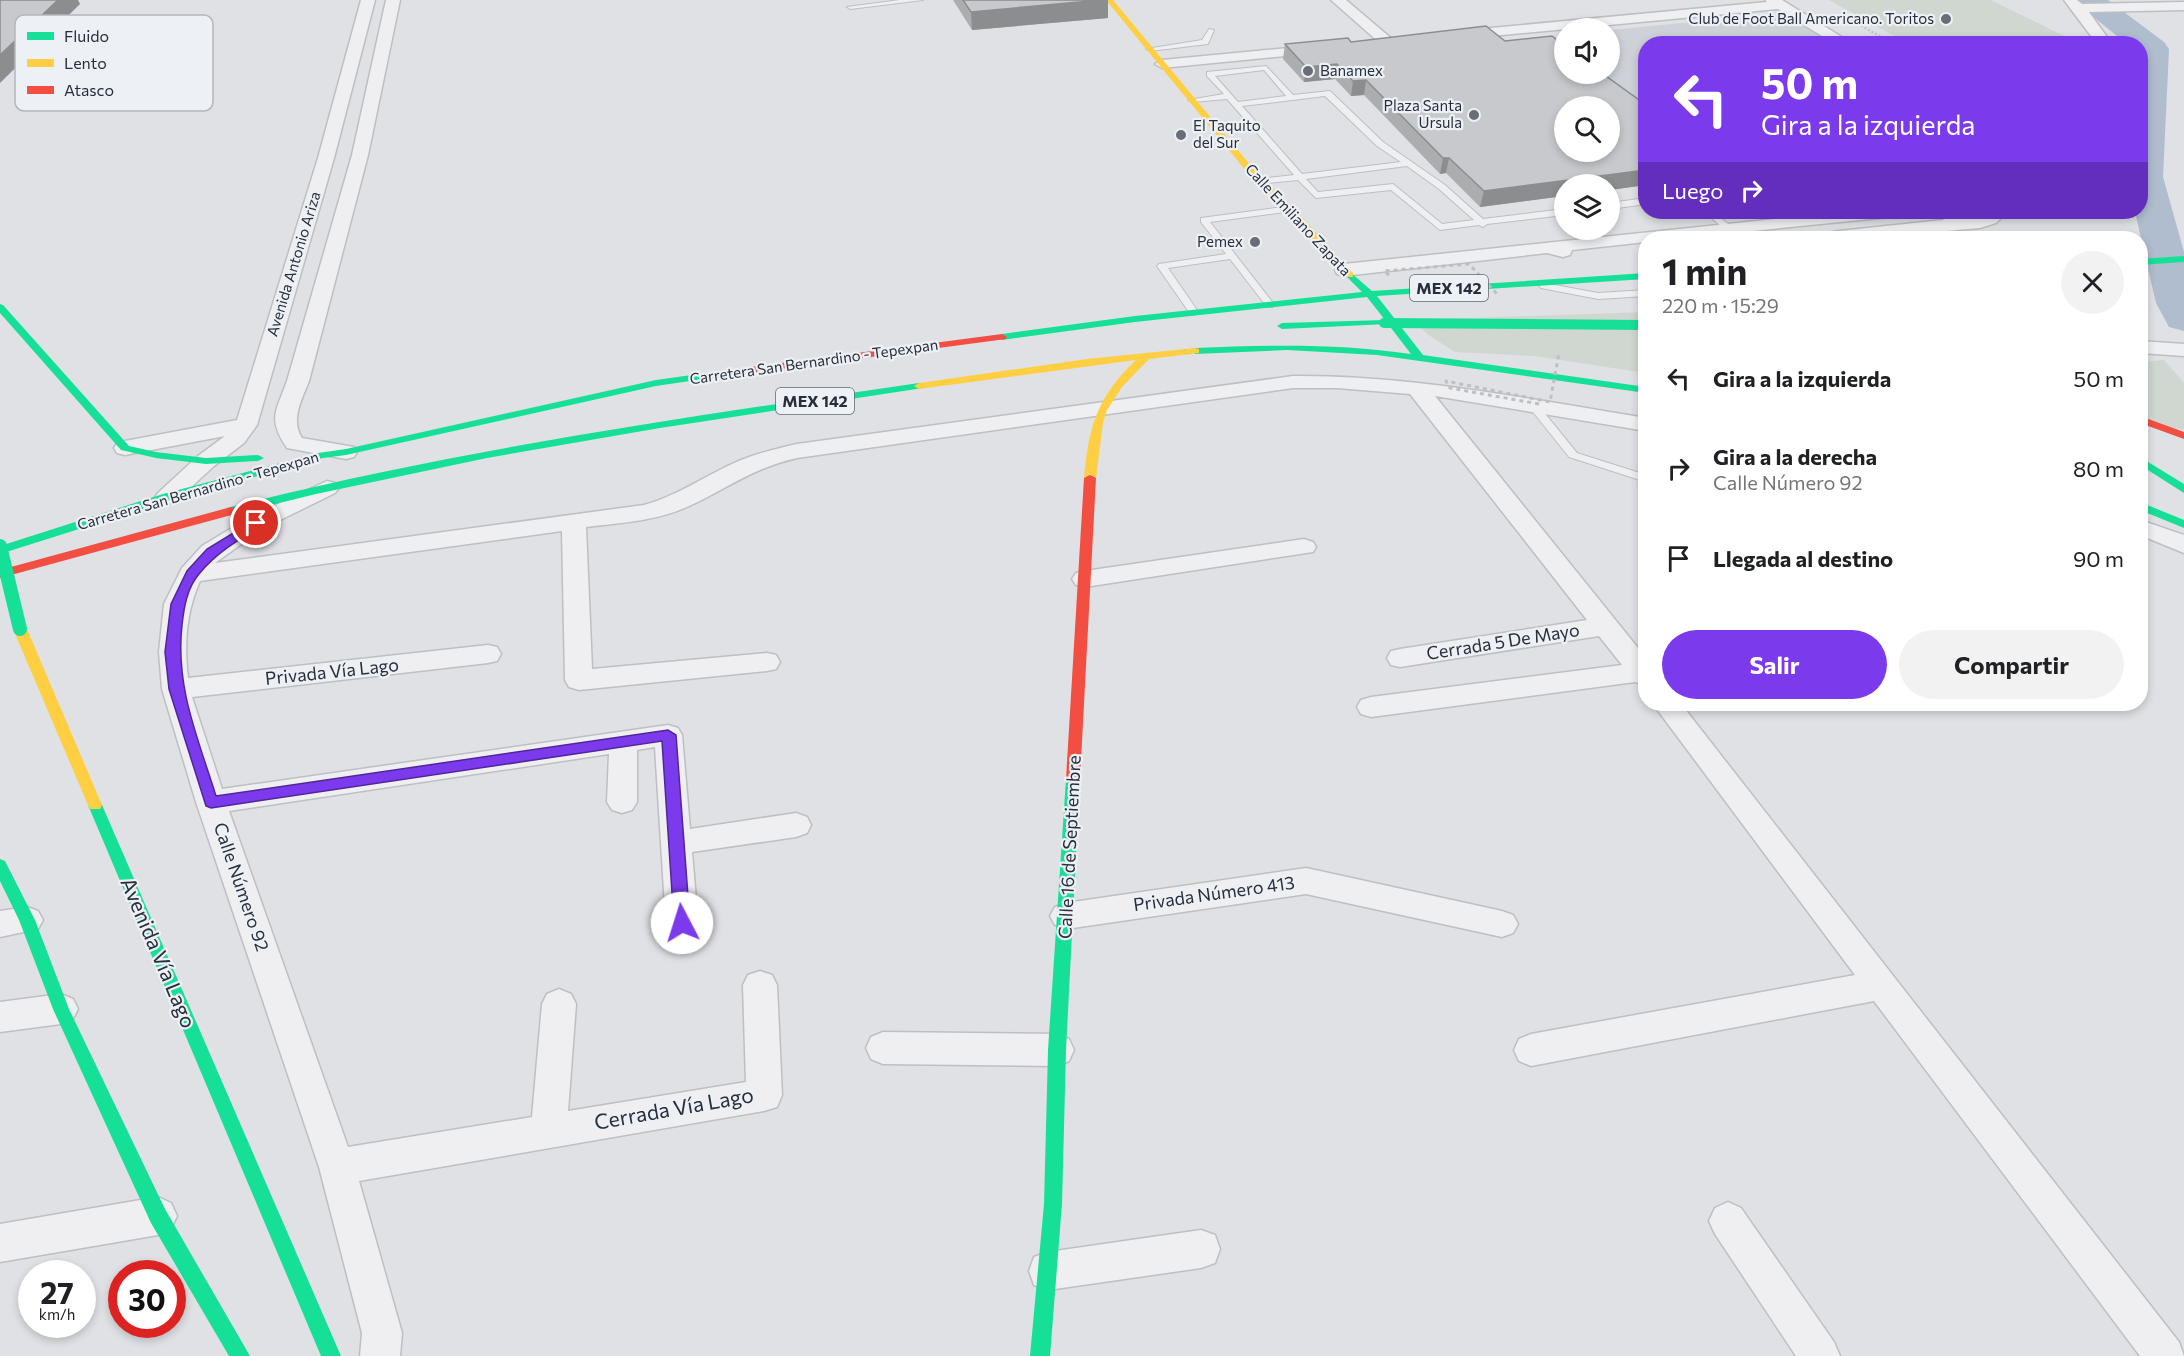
<!DOCTYPE html>
<html lang="es">
<meta charset="utf-8">
<style>
:root{--surface:#fff;--page:#f2f2f2;--text:#202124;--muted:#757577;--accent:#7c3aed}
body{margin:0;font-family:Commissioner,sans-serif;background:var(--page);color:var(--text);height:100vh;display:flex;flex-direction:column;font-size:22px;white-space:nowrap}
*{box-sizing:border-box;margin:0}
p{font-size:20px;color:var(--muted)}
.icon{flex:none;width:33px;height:33px;fill:none;stroke:currentColor;stroke-width:2;stroke-linecap:round;stroke-linejoin:round}
.map{position:relative;flex:1;overflow:hidden}
.panel{position:absolute;left:1638px;top:231px;width:510px;height:480px;display:flex;flex-direction:column;background:var(--surface);border-radius:24px;box-shadow:0 3px 9px #0003}
.panel>*{flex:none}
.guide{position:absolute;left:1638px;top:36px;width:510px;height:183px;border-radius:24px;box-shadow:0 3px 9px #0003;background:#7c3aed;color:#fff;overflow:hidden}
.controls{position:absolute;left:1554px;top:18px;display:grid;gap:12px}
.controls a{display:grid;place-items:center;width:66px;height:66px;border-radius:50%;background:var(--surface);box-shadow:0 3px 9px #0003;font-size:30px}
.speed{position:absolute;left:18px;top:1260px;display:flex;gap:12px;font-size:30px;font-weight:700;text-align:center}
.speed>*{display:grid;place-content:center;width:78px;height:78px;border-radius:50%;background:var(--surface);box-shadow:0 3px 9px #0003;line-height:1}
.speed small{font-size:15px;font-weight:400}
.speed .limit{border:9px solid #d22;background:#fff;color:#111}
.pin{position:absolute;display:grid;place-items:center;width:51px;height:51px;color:#fff;margin:-26px;border:3px solid #fff;border-radius:50%;box-shadow:0 2px 6px #0007}
.me{position:absolute;width:66px;margin:-33px;rotate:355deg;stroke-linejoin:round;filter:drop-shadow(0 0 4px #0008)}
.turn{display:flex;align-items:center;gap:21px;height:126px;padding:0 24px;font-size:27px}
.turn .icon{width:78px;height:78px;stroke-width:2.5}
.turn b{display:block;font-size:42px;line-height:51px}
.then{display:flex;align-items:center;height:57px;padding:0 24px;background:#0003;gap:12px;font-size:22px}
.round{display:grid;place-items:center;flex:none;width:63px;height:63px;border-radius:32px;background:var(--page)}
.head{display:flex;align-items:center;justify-content:space-between;height:102px;padding:0 24px}
h1{font-size:36px;font-weight:700;line-height:45px}
.primary-button{display:flex;gap:12px;margin-top:auto;padding:12px 24px}
.primary-button a{flex:1;height:69px;border-radius:36px;background:var(--accent);color:#fff;font-size:24px;font-weight:700;line-height:69px;text-align:center}
.primary-button a+a{background:var(--page);color:var(--text)}
ul{padding:0;list-style:none}
li{display:flex;align-items:center;gap:18px;height:90px;padding:0 24px}
li div{flex:1}
li b{display:block;font-size:22px}
li em{font-style:normal}
.map>svg:first-child{display:block}
.built{fill:#ced1d7}
.green{fill:#d0d7d0}
.lines{fill:none;stroke-linecap:round;stroke-linejoin:round}
.river{fill:#afbdce;fill-rule:evenodd}
.lane-casing{stroke:#bdbfc2;stroke-width:2}
.street-casing{stroke:#bdbfc2;stroke-width:3}
.path{stroke:#bebfc4;stroke-width:2;stroke-dasharray:2 2;stroke-linecap:butt}
.lane{fill:#efeff1;fill-rule:evenodd}
.street{fill:#efeff1;fill-rule:evenodd}
.fast{fill:#16e098;fill-rule:evenodd}
.slow{fill:#ffcf43;fill-rule:evenodd}
.jam{fill:#f24e42;fill-rule:evenodd}
.path-bridge{stroke:#bebfc4;stroke-width:3;stroke-dasharray:4 4;stroke-linecap:butt}
.fast-bridge-far1{stroke:#16e098;stroke-width:10}
.fast-bridge{stroke:#16e098;stroke-width:14}
.wall{fill:#abadaf}
.shaded-wall{fill:#8b8d8f}
.building{fill:#c7c9cc;stroke:#8b8d8f;stroke-width:1.5;fill-rule:evenodd}
.route{fill:#7c3aed;stroke:#51269a;stroke-width:1.5}
.poi-dot{fill:#686d77;stroke:#edf0f4;stroke-width:2}
.labels{text-anchor:middle;stroke-width:4.5;stroke-linejoin:round;paint-order:stroke}
.far-poi-label{font-size:15px;fill:#282f3c;stroke:#edf0f4;text-anchor:end}
.far-street-label{font-size:15px;fill:#282f3c;stroke:#edf0f4}
.shield{fill:#edf0f4;stroke:#636973;stroke-width:1.5}
.shield-label{font-size:16px;font-weight:bold;fill:#282f3c}
.street-label{font-size:18px;fill:#282f3c;stroke:#edf0f4}
.near-street-label{font-size:21px;fill:#282f3c;stroke:#edf0f4}
.key{fill:#edf0f4;stroke:#b2b6bd;stroke-width:1.5}
.key-label{font-size:16px;fill:#282f3c}
</style>
<div class="map">
<svg width="2184" height="1356" viewBox="0 0 2184 1356">
<rect width="100%" height="100%" fill="#dfe1e4"/>
<!-- built -->
<polygon class="built" points="1785,13 1836,43 1646,44 1645,124 1578,74 1610,74 1610,30"/>
<!-- green -->
<g class="green">
<polygon points="1829,0 1991,0 2068,38 2011,44 1907,43"/>
<polygon points="1645,312 1645,373 1535,356 1455,352 1430,336 1412,320"/>
<polygon points="2164,360 2184,383 2184,429 2141,426 2141,362"/>
</g>
<g class="lines">
<!-- river -->
<polygon class="river" points="2075,0 2108,0 2164,42 2169,49 2163,177 2184,252 2184,331 2169,327 2156,303 2135,212 2140,212 2140,44 2127,44 2080,6"/>
<!-- lane casing -->
<g class="lane-casing">
<g id="lane">
<polygon points="900,0 923,0 850,9 847,7"/>
<polygon points="1209,29 1214,30 1208,44 1150,51 1146,49 1202,40"/>
<path d="M1266,66l27,29 37,-4 53,51 62,43 38,34 81,-10v6l-77,9 -4,3 -4,-2 -39,5 -49,-40 -75,8 -18,-18 -42,4v-4l3,-1 35,-4 -67,-76 -35,3 -4,-2 36,-6 -17,-18v-4zM1264,70l22,26 -48,6 -23,-26zM1325,96l52,50 24,16 -99,12 -60,-68zM1407,166l32,23 35,31 -32,4 -49,-40 -75,8 -12,-13z"/>
<polygon points="1646,198 1646,204 1610,209 1610,203"/>
<polygon points="1290,206 1293,207 1293,211 1210,222 1273,303 1273,307 1267,307 1230,259 1168,268 1199,313 1191,315 1157,266 1159,264 1226,254 1201,222 1201,218"/>
<polygon points="1704,212 1713,212 1733,228 1726,230"/>
<polygon points="1544,283 1598,293 1646,290 1646,296 1598,299 1541,288 1539,286"/>
<polygon points="1534,404 1538,405 1577,453 1646,475 1646,482 1569,457 1529,407"/>
</g>
</g>
<!-- street casing -->
<g class="street-casing">
<g id="street">
<polygon points="361,0 375,0 334,158 257,425 244,443 214,466 175,502 167,504 159,502 155,497 159,492 198,456 225,436 125,455 117,453 114,448 117,443 125,441 237,420 318,158"/>
<path d="M386,0h14l-32,155 -59,226c-7,18 -19,39 -7,57l52,9 3,5 -3,5 -8,2 -59,-11c-20,-30 -11,-36 0,-67l65,-226z"/>
<polygon points="1331,0 1346,0 1392,39 1394,42 1392,45 1382,45"/>
<polygon points="1765,0 1782,0 1853,44 1835,44 1778,9 1459,39 1452,35 1459,31 1767,2"/>
<polygon points="2064,0 2077,0 2082,4 2184,2 2184,10 2089,12 2112,44 2097,44"/>
<polygon points="1320,45 1325,46 1327,49 1325,52 1162,68 1155,64 1162,60"/>
<polygon points="1843,212 1899,212 1896,216 1890,217 1683,238 1646,238 1646,242 1572,250 1570,255 1563,257 1547,253 1344,276 1337,274 1335,270 1337,266 1344,264"/>
<path d="M1985,212h16l2,4 -7,7 -16,5 -112,10h-36l-2,-2 3,-4 6,-1 104,-11 3,-4c13,-3 26,6 39,-1z"/>
<polygon points="2140,341 2184,344 2184,356 2140,353"/>
<path d="M1293,376c119,-1 235,23 353,42v13l-211,-35 211,262v28l-11,-4 -264,35 -10,-3 -4,-7 4,-7 10,-3 251,-32 -23,-29 -199,31 -9,-2 -4,-7 4,-7 9,-2 187,-29 -177,-226 -73,-6h-44l-496,70c-45,10 -70,31 -110,49 -31,14 -68,16 -101,20l6,142 175,-16 9,2 4,7 -4,7 -9,2 -188,19 -10,-3 -4,-7 -3,-149 -362,50c-14,32 -16,62 -12,97l300,-33 9,2 4,7 -4,7 -9,2 -296,34 30,92 446,-64 10,3 4,7 8,94 106,-16 11,4 4,8 -4,8 -11,4 -104,15 6,71 -5,9 -11,4 -11,-4 -5,-9 -11,-176 -18,3v52l-5,8 -10,3 -10,-3 -5,-8 2,-48 -380,57 119,336 184,-30 10,-113 5,-10 12,-5 12,5 5,10 -8,107 178,-29 -3,-97 5,-10 12,-4 12,4 5,10 5,110 -5,12 -13,4 -405,70 43,152 -2,23h-40l2,-23 -43,-166 -123,-365 -34,-113 -3,-37 5,-48 18,-36 20,-22 46,-28 79,-37 8,2 4,5 -4,5 -71,35 -49,35 429,-58c33,-9 59,-28 90,-42 20,-9 41,-14 63,-19z"/>
<polygon points="2140,520 2184,535 2184,553 2140,535"/>
<polygon points="1304,539 1313,542 1316,547 1313,552 1085,587 1076,585 1072,579 1076,573 1085,571"/>
<polygon points="1653,704 1681,704 2179,1342 2184,1356 2140,1356 1874,1001 1531,1066 1519,1061 1514,1050 1519,1039 1531,1034 1855,975"/>
<polygon points="1306,868 1502,911 1513,915 1518,924 1513,933 1502,937 1306,894 1066,929 1055,925 1050,916 1055,907 1066,903"/>
<polygon points="27,907 38,911 43,920 38,929 0,937 0,911"/>
<polygon points="61,994 73,999 78,1009 73,1019 61,1024 0,1032 0,1002"/>
<polygon points="883,1032 1057,1034 1069,1039 1074,1050 1069,1061 1057,1066 883,1064 871,1059 866,1048 871,1037"/>
<polygon points="158,1197 171,1203 177,1216 171,1229 158,1235 0,1262 0,1224"/>
<polygon points="1728,1202 1741,1208 1834,1342 1840,1356 1796,1356 1715,1234 1709,1221 1715,1208"/>
<polygon points="1201,1230 1215,1235 1220,1249 1215,1263 1201,1268 1048,1290 1034,1285 1029,1271 1034,1257 1048,1252"/>
</g>
</g>
<!-- path -->
<polyline class="path" points="1847,18 1894,44"/>
<!-- lane -->
<use href="#lane" class="lane"/>
<!-- street -->
<use href="#street" class="street"/>
<!-- fast -->
<g class="fast">
<polygon points="2184,256 2184,262 2140,265 2140,259"/>
<path d="M1350,272l22,19 274,-18v6l-269,17 46,59 223,32v6l-269,-38 -90,-5 -92,4 -5,-3 5,-3c74,-3 143,-5 216,6l-23,-30 -106,5 -5,-3 5,-3 103,-3 -18,-23 -232,25 -133,18 -5,-3 5,-3 133,-18 227,-24 -17,-17z"/>
<polygon points="0,304 3,305 129,446 156,452 206,458 258,455 264,458 258,461 206,464 156,458 121,450 0,313"/>
<polygon points="706,373 710,374 710,378 656,386 346,455 323,458 171,500 0,554 0,546 163,494 318,453 346,449 656,380"/>
<path d="M919,383l4,1v4l-263,40 -173,30 -171,36 -85,21 -6,-4 2,-3c227,-58 460,-91 692,-125z"/>
<polygon points="2140,457 2184,484 2184,493 2140,465"/>
<polygon points="2140,502 2184,520 2184,528 2140,510"/>
<polygon points="1073,773 1078,775 1080,779 1066,1050 1062,1204 1050,1356 1030,1356 1044,1204 1048,1050 1066,779 1068,775"/>
<polygon points="95,799 100,801 102,805 341,1356 321,1356 88,805 90,801"/>
<polygon points="0,859 5,861 35,920 69,1009 165,1209 250,1356 229,1356 151,1223 53,1009 19,920 0,881"/>
</g>
<!-- slow -->
<g class="slow">
<polygon points="1106,0 1113,0 1257,173 1293,207 1353,273 1353,277 1347,277 1287,211 1251,177"/>
<path d="M1195,348l4,1v4l-50,6 -27,28 -15,23 -4,13 -7,55 -6,3 -6,-3c5,-52 13,-81 52,-118l-217,29 -5,-3 5,-3 168,-24z"/>
<polygon points="20,625 27,629 102,805 100,809 90,809 88,805 13,629"/>
</g>
<!-- jam -->
<g class="jam">
<polygon points="1002,334 1007,337 1006,339 706,379 701,376 706,373"/>
<polygon points="2140,416 2184,432 2184,439 2140,423"/>
<polygon points="1090,475 1096,478 1080,779 1078,783 1068,783 1066,779 1084,478"/>
<polygon points="231,507 235,508 237,511 235,514 0,578 0,570"/>
</g>
<!-- path-bridge -->
<g class="path-bridge">
<polyline points="1389,275 1384,271 1469,264 1497,294"/>
<polyline points="1539,404 1450,388 1446,381 1550,402 1559,353"/>
</g>
<!-- fast-bridge-far1 -->
<polyline class="fast-bridge-far1" points="1384,323 1646,325"/>
<!-- fast-bridge -->
<polyline class="fast-bridge" points="0,546 20,629"/>
</g>
<!-- wall -->
<g class="wall">
<polygon points="953,0 1108,0 1108,18 972,30"/>
<polygon points="1351,42 1646,185 1610,190 1610,184 1564,184 1564,196 1480,207 1446,173 1440,174 1364,95 1351,96 1335,79 1304,82 1283,59 1285,44"/>
<polygon points="1720,212 1742,212 1722,213"/>
</g>
<!-- shaded-wall -->
<g class="shaded-wall">
<polygon points="58,0 78,0 80,4 0,83 0,55"/>
<polygon points="1101,0 1108,0 1108,18 972,30 971,12"/>
<polygon points="1337,64 1335,79 1304,82 1306,67"/>
<polygon points="1366,80 1364,95 1351,96 1353,81"/>
<polygon points="1443,158 1449,158 1446,173 1440,174"/>
<polygon points="1646,170 1646,185 1610,190 1610,184 1564,184 1564,196 1480,207 1484,191"/>
</g>
<!-- building -->
<g class="building">
<polygon points="0,0 58,0 0,55"/>
<polygon points="963,0 1101,0 971,12"/>
<path d="M1486,26l19,15 47,-5 12,9v29h39l43,31v65l-162,21 -35,-33h-6l-77,-78 -13,1 -16,-17 -31,3 -21,-23 63,-6 3,4zM1564,106h46v46h-46z"/>
</g>
<!-- route -->
<path class="route" d="M256,519l7,4 -2,3c-23,14 -45,27 -62,48 -12,14 -15,33 -17,51 -7,62 16,113 34,171l452,-66 8,5 14,188 -3,5 -5,2 -6,-2 -2,-5 -12,-182 -451,67 -5,-2 -37,-117 -4,-37 6,-48 16,-33 20,-22z"/>
<!-- markers -->
<g class="poi-dot">
<circle cx="1946" cy="19" r="6"/>
<circle cx="1308" cy="71" r="6"/>
<circle cx="1474" cy="115" r="6"/>
<circle cx="1181" cy="135" r="6"/>
<circle cx="1255" cy="242" r="6"/>
</g>
<g class="labels">
<!-- far-poi labels -->
<g class="far-poi-label">
<text x="1934" y="24">Club de Foot Ball Americano. Toritos</text>
<text x="1320" y="76" text-anchor="start">Banamex</text>
<text x="1462" y="111">Plaza Santa<tspan x="1462" dy="17">Ursula</tspan></text>
<text x="1193" y="131" text-anchor="start">El Taquito<tspan x="1193" dy="17">del Sur</tspan></text>
<text x="1243" y="247">Pemex</text>
</g>
<!-- far-street labels -->
<g class="far-street-label">
<text transform="translate(1298 220) rotate(47)" y="5">Calle Emiliano Zapata</text>
<text transform="translate(294 264) rotate(-73)" y="5">Avenida Antonio Ariza</text>
<text transform="translate(814 362) rotate(-8)" y="5">Carretera San Bernardino - Tepexpan</text>
<text transform="translate(198 491) rotate(-16)" y="5">Carretera San Bernardino - Tepexpan</text>
</g>
<!-- shield labels -->
<g class="shield">
<rect x="1410" y="275" width="78" height="26" rx="4.5"/>
<rect x="776" y="388" width="78" height="26" rx="4.5"/>
</g>
<g class="shield-label">
<text x="1449" y="294">MEX 142</text>
<text x="815" y="407">MEX 142</text>
</g>
<!-- street labels -->
<g class="street-label">
<text transform="translate(1503 642) rotate(-9)" y="6">Cerrada 5 De Mayo</text>
<text transform="translate(332 672) rotate(-6)" y="6">Privada Vía Lago</text>
<text transform="translate(1070 847) rotate(-87)" y="6">Calle 16 de Septiembre</text>
<text transform="translate(241 887) rotate(71)" y="6">Calle Número 92</text>
<text transform="translate(1214 894) rotate(-8)" y="6">Privada Número 413</text>
</g>
<!-- near-street labels -->
<g class="near-street-label">
<text transform="translate(158 953) rotate(67)" y="7">Avenida Vía Lago</text>
<text transform="translate(674 1109) rotate(-10)" y="7">Cerrada Vía Lago</text>
</g>
</g>
<!-- legend -->
<rect x="15" y="15" width="198" height="96" rx="9" class="key"/>
<rect x="27" y="32" width="27" height="8" fill="#16e098"/>
<rect x="27" y="59" width="27" height="8" fill="#ffcf43"/>
<rect x="27" y="86" width="27" height="8" fill="#f24e42"/>
<g class="key-label">
<text x="64" y="42">Fluido</text>
<text x="64" y="69">Lento</text>
<text x="64" y="96">Atasco</text>
</g>
</svg>
<div class="controls">
<a><svg class="icon" aria-label="sound" viewBox="0 0 24 24"><path d="M4 9h4l5-4v14l-5-4H4zM17 9q2 3 0 6"/></svg></a>
<a><svg class="icon" aria-label="search" viewBox="0 0 24 24"><circle cx="10" cy="10" r="6"/><path d="M15 15l6 6"/></svg></a>
<a><svg class="icon" aria-label="layers" viewBox="0 0 24 24"><path d="M12 4l9 5-9 5-9-5zM3 14l9 5 9-5"/></svg></a>
</div>
<div class="speed"><div>27<small>km/h</small></div><div class="limit">30</div></div>
<div class="pin" style="left:256px;top:523px;background:#d93025"><svg class="icon" aria-label="arrive" viewBox="0 0 24 24"><path d="M6 21V4h12l-3 4 3 4H6"/></svg></div>
<svg class="me" style="left:682px;top:923px" viewBox="-20 -20 40 40"><circle r="19" fill="#fff"/><path d="M0-13L10 11 0 6-10 11z" fill="#7c3aed"/></svg>
<div class="guide">
<div class="turn"><svg class="icon" aria-label="left" viewBox="0 0 24 24"><path d="M17 20v-9H6M10 6l-5 5 5 5"/></svg><div><b>50 m</b>Gira a la izquierda</div></div>
<div class="then">Luego<svg class="icon" aria-label="right" viewBox="0 0 24 24"><path d="M7 20v-9h11M14 6l5 5-5 5"/></svg></div>
</div>
<section class="panel">
<div class="head"><div><h1>1 min</h1><p>220 m · 15:29</p></div><a class="round"><svg class="icon" aria-label="close" viewBox="0 0 24 24"><path d="M6 6l12 12M18 6L6 18"/></svg></a></div>
<ul>
<li><svg class="icon" aria-label="left" viewBox="0 0 24 24"><path d="M17 20v-9H6M10 6l-5 5 5 5"/></svg><div><b>Gira a la izquierda</b></div><em>50 m</em></li>
<li><svg class="icon" aria-label="right" viewBox="0 0 24 24"><path d="M7 20v-9h11M14 6l5 5-5 5"/></svg><div><b>Gira a la derecha</b><p>Calle Número 92</p></div><em>80 m</em></li>
<li><svg class="icon" aria-label="arrive" viewBox="0 0 24 24"><path d="M6 21V4h12l-3 4 3 4H6"/></svg><div><b>Llegada al destino</b></div><em>90 m</em></li>
</ul>
<div class="primary-button"><a>Salir</a><a>Compartir</a></div>
</section>
</div>
